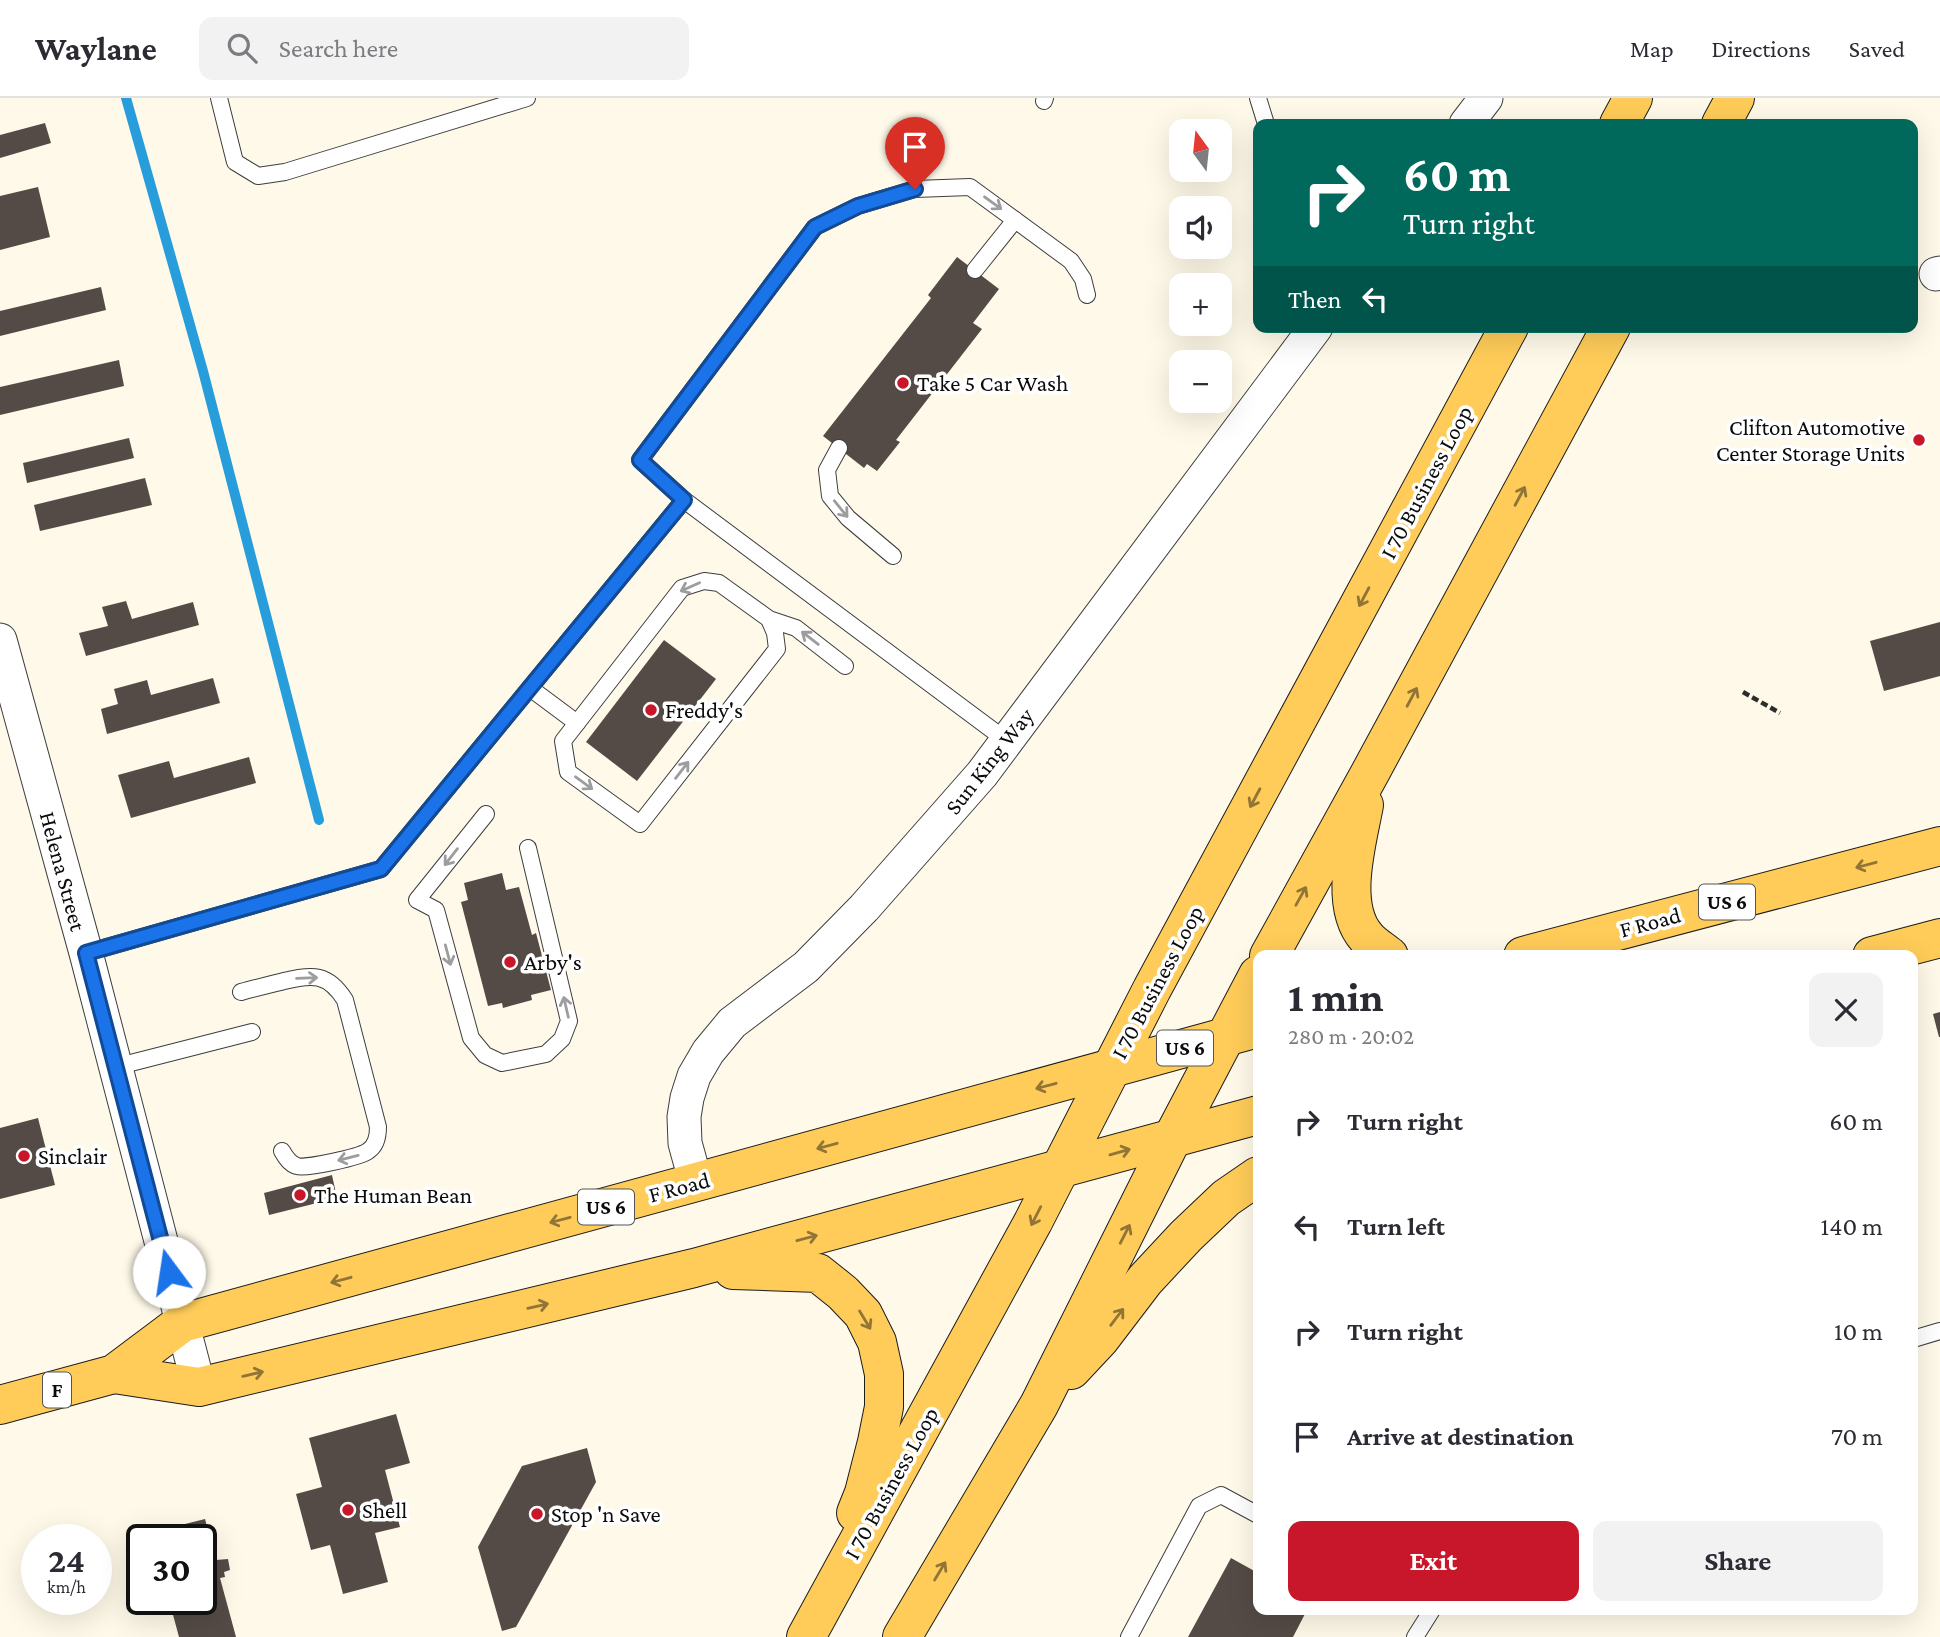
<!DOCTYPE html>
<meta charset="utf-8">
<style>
:root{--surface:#fff;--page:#f2f2f3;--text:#2b2b33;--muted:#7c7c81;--line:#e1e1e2;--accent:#c8162a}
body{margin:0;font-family:"Crimson Pro",serif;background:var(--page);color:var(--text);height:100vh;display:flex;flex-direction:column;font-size:26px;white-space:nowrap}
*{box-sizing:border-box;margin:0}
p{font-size:23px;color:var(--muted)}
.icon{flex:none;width:38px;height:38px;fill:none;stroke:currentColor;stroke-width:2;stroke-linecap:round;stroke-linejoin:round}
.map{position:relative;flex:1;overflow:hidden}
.sheet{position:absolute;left:1253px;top:852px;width:665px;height:665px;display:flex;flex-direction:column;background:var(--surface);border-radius:14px;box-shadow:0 7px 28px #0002}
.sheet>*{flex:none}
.banner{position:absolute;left:1253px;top:21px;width:665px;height:214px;border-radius:14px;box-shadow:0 7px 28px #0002;background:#00695c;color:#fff;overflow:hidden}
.needle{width:46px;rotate:345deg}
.buttons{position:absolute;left:1169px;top:21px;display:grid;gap:14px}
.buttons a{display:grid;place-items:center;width:63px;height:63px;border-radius:14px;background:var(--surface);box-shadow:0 7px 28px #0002;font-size:35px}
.speed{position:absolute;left:21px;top:1426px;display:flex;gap:14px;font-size:35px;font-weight:700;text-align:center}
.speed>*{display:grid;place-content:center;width:91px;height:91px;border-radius:50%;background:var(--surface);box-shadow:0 7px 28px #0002;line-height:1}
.speed small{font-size:18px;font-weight:400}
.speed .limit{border:4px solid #111;border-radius:10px;background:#fff;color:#111}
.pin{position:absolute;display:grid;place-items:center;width:60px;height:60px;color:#fff;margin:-72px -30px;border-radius:50% 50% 50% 0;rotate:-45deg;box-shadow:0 0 7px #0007}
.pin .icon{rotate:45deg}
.me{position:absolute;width:77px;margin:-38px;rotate:346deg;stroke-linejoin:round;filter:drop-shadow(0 0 5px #0008)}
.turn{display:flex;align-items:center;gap:24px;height:147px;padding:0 35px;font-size:32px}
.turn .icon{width:91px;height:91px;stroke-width:2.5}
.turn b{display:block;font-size:49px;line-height:60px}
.then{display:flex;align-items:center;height:66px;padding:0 35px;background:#0003;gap:14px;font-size:26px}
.round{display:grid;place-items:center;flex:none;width:74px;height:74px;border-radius:14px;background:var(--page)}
.headline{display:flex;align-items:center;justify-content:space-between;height:119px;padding:0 35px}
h1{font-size:42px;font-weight:700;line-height:52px}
.cta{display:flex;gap:14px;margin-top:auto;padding:14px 35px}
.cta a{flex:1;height:80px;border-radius:14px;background:var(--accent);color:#fff;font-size:28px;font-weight:700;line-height:80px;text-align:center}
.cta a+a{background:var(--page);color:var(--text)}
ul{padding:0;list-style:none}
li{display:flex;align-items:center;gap:21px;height:105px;padding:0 35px}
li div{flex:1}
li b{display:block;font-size:26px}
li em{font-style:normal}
header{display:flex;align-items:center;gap:42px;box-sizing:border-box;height:98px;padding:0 35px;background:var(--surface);border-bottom:2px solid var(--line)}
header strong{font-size:33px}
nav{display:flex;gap:38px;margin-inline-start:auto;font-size:24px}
.search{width:490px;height:63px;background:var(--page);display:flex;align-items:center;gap:18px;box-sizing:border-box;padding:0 24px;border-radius:14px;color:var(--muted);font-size:26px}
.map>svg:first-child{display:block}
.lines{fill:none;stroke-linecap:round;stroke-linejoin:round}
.stream{stroke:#279edb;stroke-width:10}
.building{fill:#544b46}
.service-casing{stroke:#3e3e3e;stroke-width:18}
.minor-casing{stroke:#3e3e3e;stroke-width:35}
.primary-casing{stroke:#1c1c1c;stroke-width:40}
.path{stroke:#2d2d2d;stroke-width:4.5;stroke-dasharray:7 3.5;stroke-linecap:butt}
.service{stroke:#fff;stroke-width:16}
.minor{stroke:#fff;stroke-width:33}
.primary{stroke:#ffcc59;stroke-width:38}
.oneway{stroke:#9d9d9d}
.oneway2{stroke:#917536}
.route-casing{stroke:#114b97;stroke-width:18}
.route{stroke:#1a73e8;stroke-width:12}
.poi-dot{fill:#c8162a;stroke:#fff;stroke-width:2.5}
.labels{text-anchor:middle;stroke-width:7;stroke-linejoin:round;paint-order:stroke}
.shield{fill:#fff;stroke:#545454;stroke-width:2}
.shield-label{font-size:21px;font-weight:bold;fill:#0b0b0b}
.poi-label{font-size:23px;fill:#0b0b0b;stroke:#fff;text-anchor:start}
.street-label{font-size:23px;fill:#0b0b0b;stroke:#fff}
</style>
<header>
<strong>Waylane</strong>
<div class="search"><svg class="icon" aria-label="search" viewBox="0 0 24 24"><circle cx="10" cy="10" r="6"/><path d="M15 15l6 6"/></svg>Search here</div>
<nav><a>Map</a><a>Directions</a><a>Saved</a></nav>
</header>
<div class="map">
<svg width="1940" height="1539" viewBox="0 0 1940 1539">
<rect width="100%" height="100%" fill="#fff9e9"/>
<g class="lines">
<!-- stream -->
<polyline class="stream" points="126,0 203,273 319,722"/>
</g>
<!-- building -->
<g class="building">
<polygon points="45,25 51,45 0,60 0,37"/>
<polygon points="38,89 50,139 0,152 0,98"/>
<polygon points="957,159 999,191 973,225 982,231 896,342 900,344 877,373 867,366 864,370 823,338 931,200 928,197"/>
<polygon points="101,189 106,212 0,238 0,213"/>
<polygon points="119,262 124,288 0,317 0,289"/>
<polygon points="129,340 134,360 27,385 23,365"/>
<polygon points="145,380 152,407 40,433 34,407"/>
<polygon points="126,503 132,521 193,504 199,527 86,558 79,535 108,528 102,509"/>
<polygon points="1940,524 1940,578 1884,593 1870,543"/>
<polygon points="664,542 716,581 637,683 586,644"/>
<polygon points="213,580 220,605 107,636 101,611 118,606 114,591 147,582 151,597"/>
<polygon points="249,659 256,685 131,720 118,677 169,663 174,680"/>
<polygon points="502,775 506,792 519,789 532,837 536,835 551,892 531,897 532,902 503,910 502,905 488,908 461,804 468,802 464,785"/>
<polygon points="1940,914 1940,939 1939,939 1933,916"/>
<polygon points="38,1020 55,1087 0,1101 0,1030"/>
<polygon points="332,1077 337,1100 269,1117 264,1095"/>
<polygon points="396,1316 410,1365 385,1372 400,1429 375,1435 388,1484 343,1496 330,1447 311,1452 296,1396 322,1389 309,1340"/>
<polygon points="587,1350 596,1384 516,1529 502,1533 478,1449 522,1368"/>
<polygon points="205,1421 216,1462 228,1461 230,1472 224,1474 225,1479 220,1480 236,1539 179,1539 169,1502 201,1502 201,1442 168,1442 165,1431"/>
<polygon points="1231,1460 1258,1475 1258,1512 1307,1512 1293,1539 1188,1539"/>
</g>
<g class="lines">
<!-- service casing -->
<g class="service-casing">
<g id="service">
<polyline points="219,0 235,64 258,78 285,74 527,0"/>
<polyline points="1258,0 1266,26"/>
<polyline points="1044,3 1045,0"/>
<polyline points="975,172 1015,122"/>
<polyline points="839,350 827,372 830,398 848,420 893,458"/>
<polyline points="684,402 640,362 815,129 858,108 915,91 970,89 1071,163 1083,181 1087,197"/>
<polyline points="769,521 775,535 777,551 640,726 568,674 563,643 682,490 704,483 719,485 769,521 796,530 845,568"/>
<polyline points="530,590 577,625"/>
<polyline points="486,716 417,802 436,812 471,940 485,957 502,965 546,956 562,941 569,923 528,750"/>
<polyline points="86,855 381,771 684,402 1007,643"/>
<path d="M241,894c14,-4 28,-7 43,-11 28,-7 44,-8 61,19l33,127c0,9 -2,19 -10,24 -8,6 -62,18 -71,15 -7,-2 -11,-8 -15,-15"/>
<polyline points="115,969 252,934"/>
<polyline points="1913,1241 1940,1233"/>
<polyline points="1129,1539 1199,1408 1221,1397 1258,1417"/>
<polyline points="1415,1539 1432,1512"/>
</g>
</g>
<!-- minor casing -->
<g class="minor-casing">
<g id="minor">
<polyline points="1466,26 1486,0"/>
<polyline points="1936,176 1940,175"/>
<polyline points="0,542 86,855 199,1289"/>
<polyline points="696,1085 685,1045 684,1019 687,1000 694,978 708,954 732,925 806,869 864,810 982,676 1316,229"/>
</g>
</g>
<!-- primary casing -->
<g class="primary-casing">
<g id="primary">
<polyline points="1619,26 1633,0"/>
<polyline points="1721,26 1735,0"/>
<path d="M1364,707c-7,38 -26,101 3,133 6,7 15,12 22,18"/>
<polyline points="1269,858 1370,675 1611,229"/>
<polyline points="1523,858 1940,748"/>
<polyline points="1872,858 1940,840"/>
<polyline points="733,1172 818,1175 843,1195 863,1216 877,1244 884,1276 884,1309 877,1344 864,1395 856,1415"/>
<polyline points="1071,1272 1100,1241 1145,1182 1186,1138 1226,1100 1258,1078"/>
<polyline points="114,1276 199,1289 694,1170 1258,1017"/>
<polyline points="0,1307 114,1276 182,1225 1258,930"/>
<polyline points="806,1539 1033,1124 1152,891 1509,229"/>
<polyline points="902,1539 1039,1307 1173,1039 1258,877"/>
</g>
</g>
<!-- path -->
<polyline class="path" points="1743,594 1780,615"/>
<!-- service -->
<use href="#service" class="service"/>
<!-- minor -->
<use href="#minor" class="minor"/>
<!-- primary -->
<use href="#primary" class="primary"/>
</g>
<!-- one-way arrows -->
<defs><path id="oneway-shaft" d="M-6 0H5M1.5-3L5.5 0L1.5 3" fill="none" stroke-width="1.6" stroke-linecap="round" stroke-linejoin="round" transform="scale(1.75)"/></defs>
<g class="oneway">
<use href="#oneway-shaft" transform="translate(993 105) rotate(36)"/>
<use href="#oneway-shaft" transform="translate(841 411) rotate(51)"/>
<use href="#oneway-shaft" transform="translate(690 489) rotate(156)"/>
<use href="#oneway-shaft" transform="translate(810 540) rotate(-142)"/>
<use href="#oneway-shaft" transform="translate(682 672) rotate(-52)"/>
<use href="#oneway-shaft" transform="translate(584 685) rotate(36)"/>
<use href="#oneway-shaft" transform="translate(451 759) rotate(128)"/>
<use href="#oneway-shaft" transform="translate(448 857) rotate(75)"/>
<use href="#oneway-shaft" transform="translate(307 880) rotate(-2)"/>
<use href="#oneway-shaft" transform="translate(566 909) rotate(-103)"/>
<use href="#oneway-shaft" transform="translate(348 1060) rotate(166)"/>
</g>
<g class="oneway2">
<use href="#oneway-shaft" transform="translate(1520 398) rotate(-62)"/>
<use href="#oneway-shaft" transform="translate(1364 499) rotate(118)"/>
<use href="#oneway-shaft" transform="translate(1412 599) rotate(-62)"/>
<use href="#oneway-shaft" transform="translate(1255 700) rotate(118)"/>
<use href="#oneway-shaft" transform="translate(1866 767) rotate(165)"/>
<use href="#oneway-shaft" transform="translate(1301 798) rotate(-61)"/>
<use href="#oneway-shaft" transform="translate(1046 988) rotate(165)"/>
<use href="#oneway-shaft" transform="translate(827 1048) rotate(165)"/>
<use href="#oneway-shaft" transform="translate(1120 1054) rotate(-16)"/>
<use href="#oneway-shaft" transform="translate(1036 1118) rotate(117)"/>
<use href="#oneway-shaft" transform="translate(560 1122) rotate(165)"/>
<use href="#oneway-shaft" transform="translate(1125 1136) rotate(-63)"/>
<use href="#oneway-shaft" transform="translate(807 1140) rotate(-15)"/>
<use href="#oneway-shaft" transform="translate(341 1182) rotate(165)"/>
<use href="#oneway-shaft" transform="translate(538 1208) rotate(-13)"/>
<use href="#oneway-shaft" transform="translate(1117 1219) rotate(-53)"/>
<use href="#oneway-shaft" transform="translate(865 1222) rotate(59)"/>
<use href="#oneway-shaft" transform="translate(253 1276) rotate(-13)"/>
<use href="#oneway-shaft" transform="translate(940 1473) rotate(-59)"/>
</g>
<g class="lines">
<!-- route casing -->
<g class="route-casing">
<polyline id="route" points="169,1174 86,855 381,771 684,402 640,362 815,129 858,108 915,91"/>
</g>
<!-- route -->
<use href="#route" class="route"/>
</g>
<!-- markers -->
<g class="poi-dot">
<circle cx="903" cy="285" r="7"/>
<circle cx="1919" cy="342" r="7"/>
<circle cx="651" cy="612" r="7"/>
<circle cx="510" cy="864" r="7"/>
<circle cx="24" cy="1058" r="7"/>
<circle cx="300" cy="1097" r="7"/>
<circle cx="348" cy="1412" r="7"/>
<circle cx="537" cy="1416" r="7"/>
</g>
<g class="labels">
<!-- shield labels -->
<g class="shield">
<rect x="1699" y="786.5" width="56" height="35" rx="5"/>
<rect x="1157" y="932.5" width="56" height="35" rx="5"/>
<rect x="578" y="1091.5" width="56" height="35" rx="5"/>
<rect x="43" y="1274.5" width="28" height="35" rx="5"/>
</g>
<g class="shield-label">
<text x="1727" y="811">US 6</text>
<text x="1185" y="957">US 6</text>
<text x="606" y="1116">US 6</text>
<text x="57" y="1299">F</text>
</g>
<!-- poi labels -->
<g class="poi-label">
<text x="917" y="293">Take 5 Car Wash</text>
<text x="1905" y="337" text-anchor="end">Clifton Automotive<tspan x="1905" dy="26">Center Storage Units</tspan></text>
<text x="665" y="620">Freddy's</text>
<text x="524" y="872">Arby's</text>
<text x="38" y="1066">Sinclair</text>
<text x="314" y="1105">The Human Bean</text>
<text x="362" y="1420">Shell</text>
<text x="551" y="1424">Stop 'n Save</text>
</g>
<!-- street labels -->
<g class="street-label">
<text transform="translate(1426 384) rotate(-62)" y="8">I 70 Business Loop</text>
<text transform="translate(989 663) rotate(-52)" y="8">Sun King Way</text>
<text transform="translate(63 773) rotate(75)" y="8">Helena Street</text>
<text transform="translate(1650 824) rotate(-15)" y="8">F Road</text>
<text transform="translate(1157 884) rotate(-62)" y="8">I 70 Business Loop</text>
<text transform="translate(679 1089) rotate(-15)" y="8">F Road</text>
<text transform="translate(891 1385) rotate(-61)" y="8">I 70 Business Loop</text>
</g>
</g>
</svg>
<div class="buttons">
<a><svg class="needle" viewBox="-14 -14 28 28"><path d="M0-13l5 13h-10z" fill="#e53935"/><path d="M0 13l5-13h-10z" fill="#7c7c81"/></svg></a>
<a><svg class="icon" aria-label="sound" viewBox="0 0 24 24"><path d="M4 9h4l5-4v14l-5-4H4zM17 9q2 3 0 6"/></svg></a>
<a>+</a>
<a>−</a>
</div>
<div class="speed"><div>24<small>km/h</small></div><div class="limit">30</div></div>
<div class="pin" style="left:915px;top:91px;background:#d93025"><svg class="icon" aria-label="arrive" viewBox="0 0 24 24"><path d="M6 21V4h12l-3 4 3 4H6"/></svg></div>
<svg class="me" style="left:169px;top:1174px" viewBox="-20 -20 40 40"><circle r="19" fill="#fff"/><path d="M0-13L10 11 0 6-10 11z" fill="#1a73e8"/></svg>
<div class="banner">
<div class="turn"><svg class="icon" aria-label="right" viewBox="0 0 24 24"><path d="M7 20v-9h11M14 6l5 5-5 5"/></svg><div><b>60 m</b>Turn right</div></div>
<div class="then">Then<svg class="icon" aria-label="left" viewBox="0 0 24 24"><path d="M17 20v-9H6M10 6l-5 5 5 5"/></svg></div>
</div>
<section class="sheet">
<div class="headline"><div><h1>1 min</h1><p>280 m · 20:02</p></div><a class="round"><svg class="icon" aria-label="close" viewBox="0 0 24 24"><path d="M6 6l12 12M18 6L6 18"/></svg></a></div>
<ul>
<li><svg class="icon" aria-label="right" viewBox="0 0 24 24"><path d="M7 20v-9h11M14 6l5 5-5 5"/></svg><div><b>Turn right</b></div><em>60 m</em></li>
<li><svg class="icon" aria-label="left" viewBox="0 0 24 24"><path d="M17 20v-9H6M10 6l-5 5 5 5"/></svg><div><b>Turn left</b></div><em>140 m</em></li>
<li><svg class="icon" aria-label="right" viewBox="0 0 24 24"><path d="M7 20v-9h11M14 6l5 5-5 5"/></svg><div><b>Turn right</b></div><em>10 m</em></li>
<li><svg class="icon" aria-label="arrive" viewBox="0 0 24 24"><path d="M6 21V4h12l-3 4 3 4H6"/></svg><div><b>Arrive at destination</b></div><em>70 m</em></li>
</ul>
<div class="cta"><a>Exit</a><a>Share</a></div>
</section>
</div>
